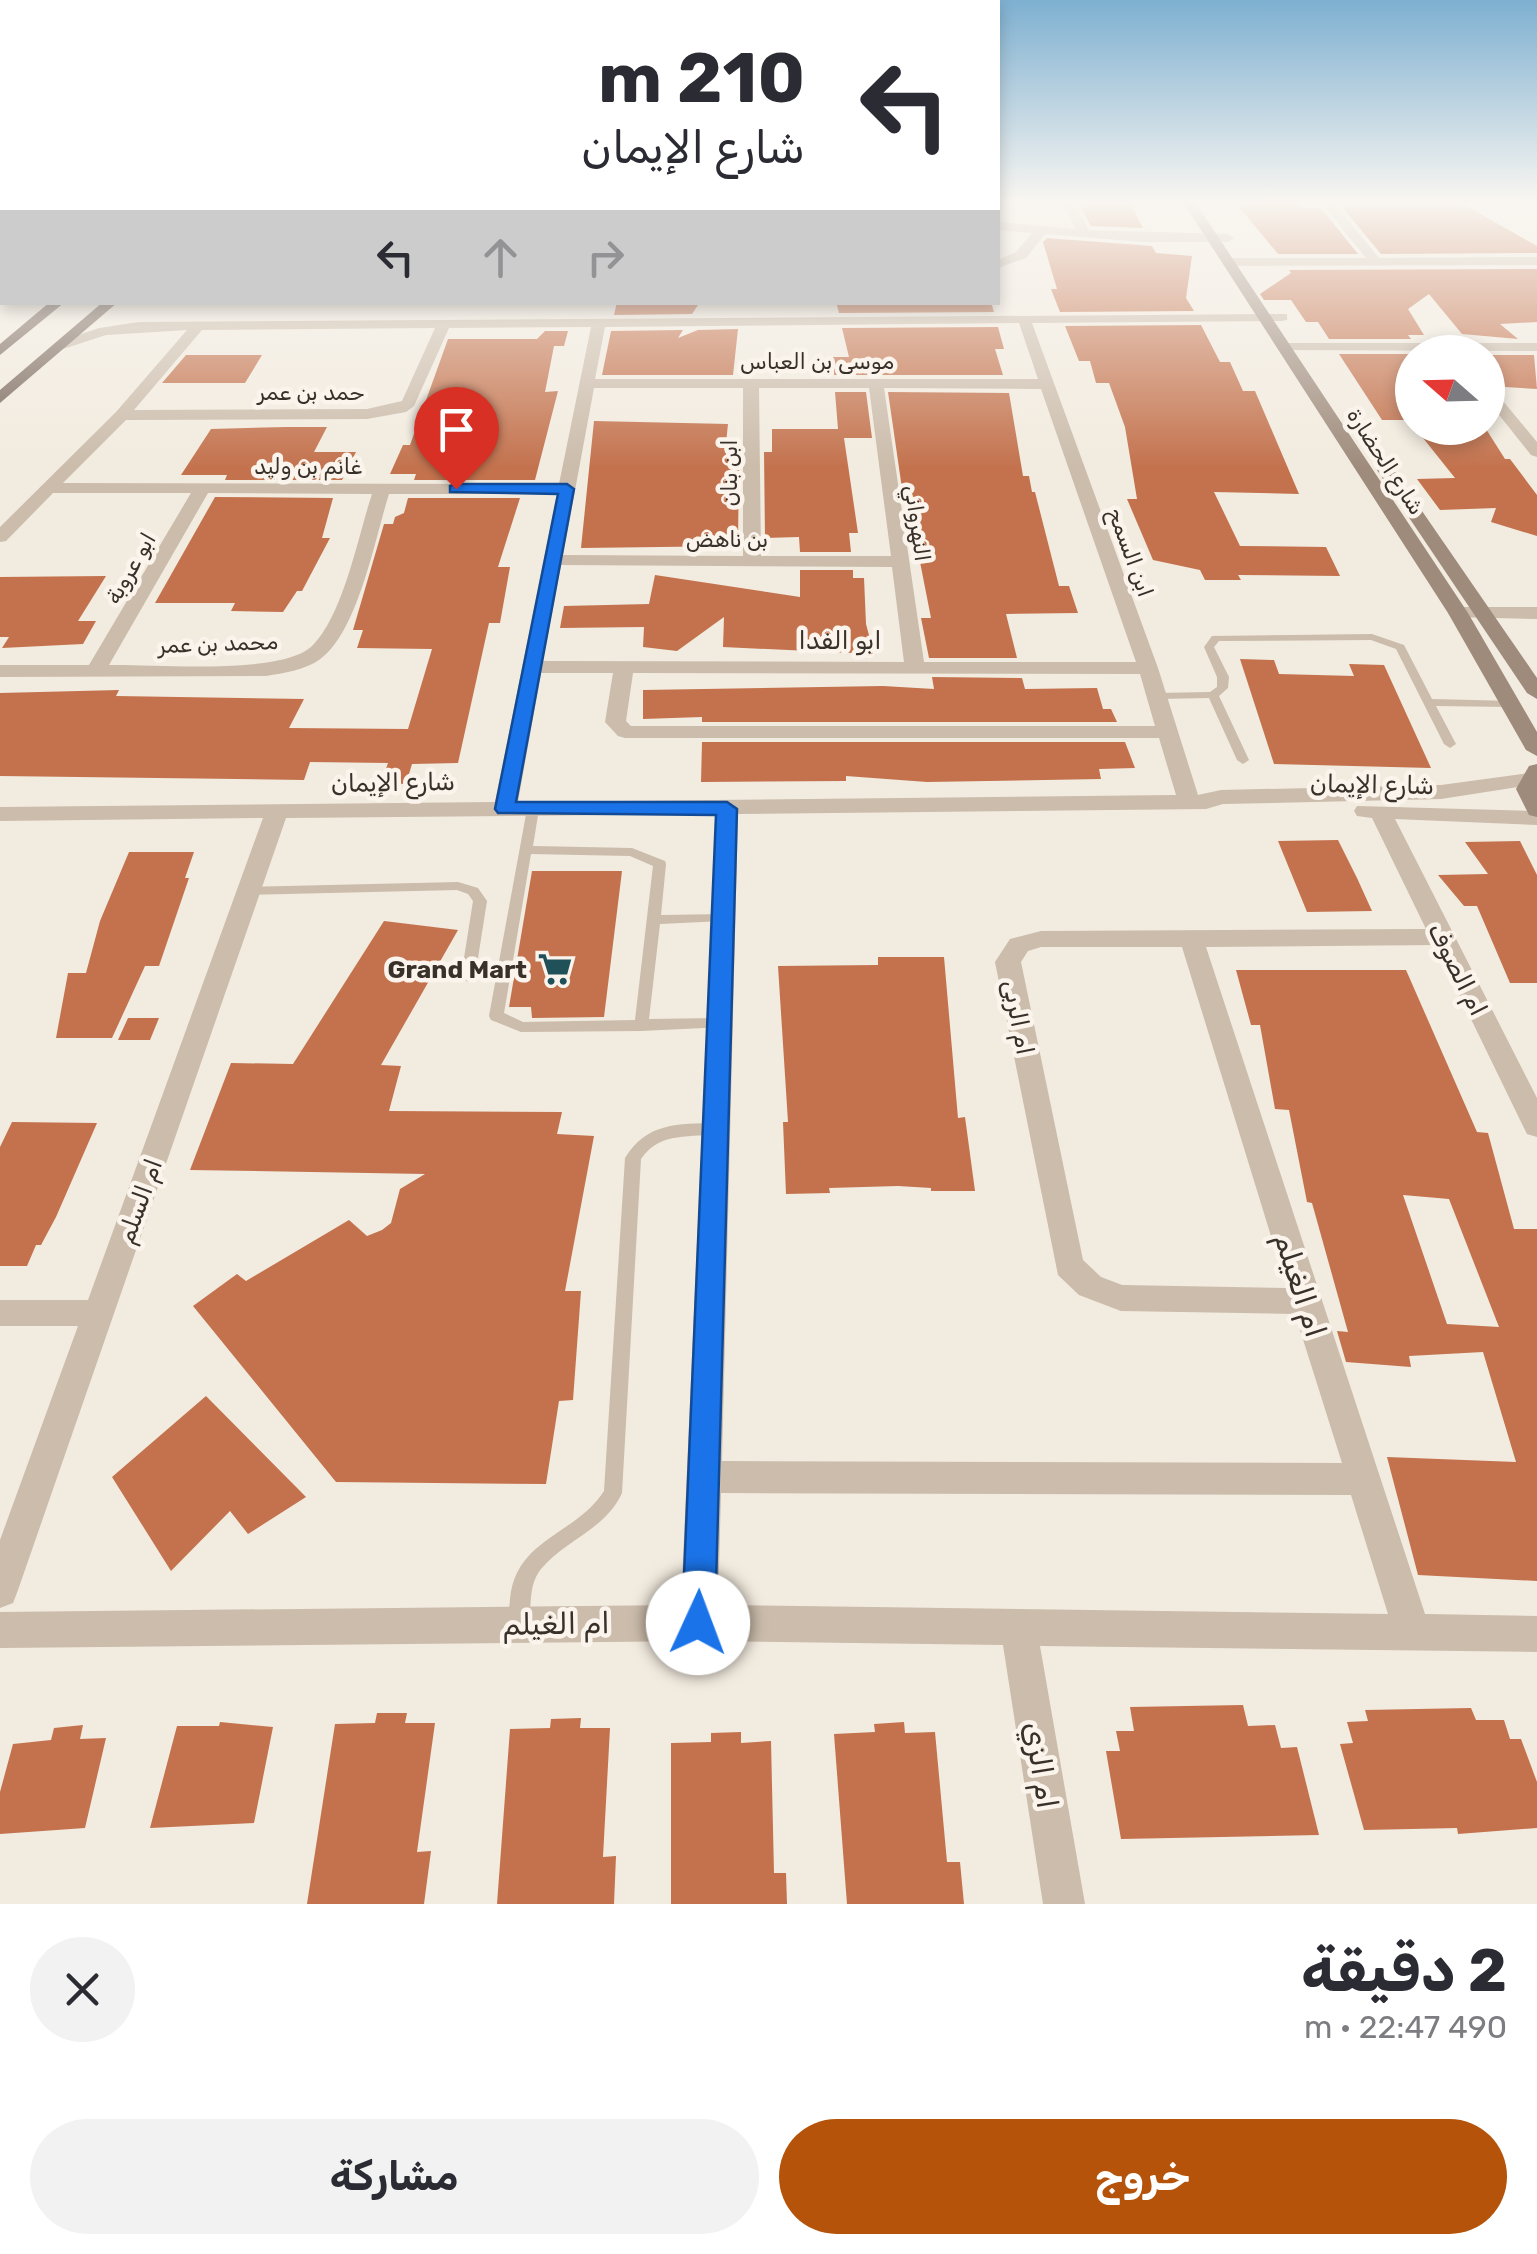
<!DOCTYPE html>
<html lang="ar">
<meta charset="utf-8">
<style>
:root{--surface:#fff;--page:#f2f2f3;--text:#2b2b33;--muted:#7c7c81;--accent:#b45309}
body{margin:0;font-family:Rubik,Cairo,sans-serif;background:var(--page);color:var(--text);direction:rtl;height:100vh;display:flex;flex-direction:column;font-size:38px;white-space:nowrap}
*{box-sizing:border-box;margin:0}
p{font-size:32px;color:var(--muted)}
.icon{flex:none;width:55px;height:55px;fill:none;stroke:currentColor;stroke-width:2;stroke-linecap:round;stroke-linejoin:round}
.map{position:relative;height:1904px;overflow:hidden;direction:ltr}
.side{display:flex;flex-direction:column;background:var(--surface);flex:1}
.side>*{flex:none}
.top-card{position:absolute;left:0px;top:0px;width:1000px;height:305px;box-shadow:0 5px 15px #0003;direction:rtl;background:#fff;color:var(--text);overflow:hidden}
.needle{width:65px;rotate:290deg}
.fabs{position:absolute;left:1395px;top:335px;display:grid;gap:20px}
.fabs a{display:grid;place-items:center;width:110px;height:110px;border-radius:50%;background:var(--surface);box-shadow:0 5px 15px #0003;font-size:50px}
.pin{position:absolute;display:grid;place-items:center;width:85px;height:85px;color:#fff;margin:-102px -42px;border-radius:50% 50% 50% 0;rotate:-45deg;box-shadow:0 0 10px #0007}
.pin .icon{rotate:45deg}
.me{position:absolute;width:110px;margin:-55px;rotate:2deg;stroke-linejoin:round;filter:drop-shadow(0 0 8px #0008)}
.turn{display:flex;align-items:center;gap:35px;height:210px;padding:0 30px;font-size:45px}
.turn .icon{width:130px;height:130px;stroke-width:2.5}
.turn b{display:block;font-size:70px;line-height:85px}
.lanes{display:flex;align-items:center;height:95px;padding:0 30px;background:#0003;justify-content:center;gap:50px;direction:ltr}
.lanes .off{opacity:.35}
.round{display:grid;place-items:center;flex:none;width:105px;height:105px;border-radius:52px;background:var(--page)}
.headline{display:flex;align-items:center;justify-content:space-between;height:170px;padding:0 30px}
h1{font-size:60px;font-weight:700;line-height:75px}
.primary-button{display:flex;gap:20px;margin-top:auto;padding:20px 30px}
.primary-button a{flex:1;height:115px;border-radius:60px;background:var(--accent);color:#fff;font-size:40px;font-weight:700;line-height:115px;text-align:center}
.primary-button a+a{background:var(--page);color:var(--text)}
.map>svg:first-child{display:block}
.building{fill:#c3724d;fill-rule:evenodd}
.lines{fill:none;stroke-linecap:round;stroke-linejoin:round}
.lane{fill:#cbbcab;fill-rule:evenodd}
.street{fill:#cbbcab;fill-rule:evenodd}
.secondary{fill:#9e8b7c;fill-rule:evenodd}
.primary{fill:#7a685c;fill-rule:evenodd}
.route{fill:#1a73e8;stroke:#114b97;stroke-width:2.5}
.labels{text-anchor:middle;stroke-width:9;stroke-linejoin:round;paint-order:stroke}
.far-street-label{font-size:22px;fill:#39302a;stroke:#faf4ec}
.street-label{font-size:25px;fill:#39302a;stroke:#faf4ec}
.poi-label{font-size:25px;font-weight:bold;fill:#39302a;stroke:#faf4ec;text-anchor:end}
.near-street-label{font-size:30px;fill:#39302a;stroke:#faf4ec}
</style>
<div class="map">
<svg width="1537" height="1904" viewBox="0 0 1537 1904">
<rect width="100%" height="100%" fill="#f2ebdf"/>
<!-- building -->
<g class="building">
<polygon points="1078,202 1130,202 1143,228 1091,226"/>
<polygon points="1235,202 1298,202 1303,208 1321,208 1358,254 1278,254"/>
<polygon points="1466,206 1537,246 1537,253 1381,254 1342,207"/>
<polygon points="1047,238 1152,246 1156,253 1192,256 1186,298 1194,311 1060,312 1051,289 1057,289 1043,242"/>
<polygon points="1537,269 1537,322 1500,324 1518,339 1462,334 1429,294 1408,309 1424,335 1408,335 1411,339 1329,339 1318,322 1306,322 1291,300 1264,300 1260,294 1291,273 1289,270"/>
<polygon points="617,302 700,302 692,314 614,315"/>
<polygon points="836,302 991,302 994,312 839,313"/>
<polygon points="1201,325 1220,362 1230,362 1243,391 1255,391 1299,494 1214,492 1240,546 1326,547 1340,576 1238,575 1241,580 1205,580 1200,570 1153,560 1127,499 1137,499 1125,427 1109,383 1096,383 1090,361 1079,361 1065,326"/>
<polygon points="998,327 1004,349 995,349 1003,375 834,375 833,357 849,357 842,328"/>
<polygon points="738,329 733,375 602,375 611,331 683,330 678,338 698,330"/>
<polygon points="545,331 568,331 564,346 554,346 545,392 558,391 535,480 414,480 416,474 390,474 403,445 410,445 448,339 537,339"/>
<polygon points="1339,354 1412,354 1412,420 1382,420"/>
<polygon points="186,355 262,355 245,383 162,383"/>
<polygon points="1488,355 1534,355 1537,389 1505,387 1488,365"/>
<polygon points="835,392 866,392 872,438 844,438 858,533 849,533 851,552 800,552 799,537 765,538 764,452 772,452 772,429 838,429"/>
<polygon points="888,392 1009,393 1023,476 1029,476 1032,492 1035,492 1059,586 1069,586 1078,613 1006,614 1017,658 929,658 921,618 931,618 911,516 906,516"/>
<polygon points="594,421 728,424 725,453 739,452 738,546 581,548"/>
<polygon points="286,427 327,427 314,452 356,452 342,480 225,480 227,475 181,475 211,429"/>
<polygon points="1415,428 1486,429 1505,459 1510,459 1537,495 1537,536 1491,522 1496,508 1440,510 1417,479 1455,478"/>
<polygon points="215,497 333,498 322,538 330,538 302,591 297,591 283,612 231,611 235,603 155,603"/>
<polygon points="408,498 520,498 498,567 510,567 500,623 489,623 458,763 412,764 406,784 381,783 388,763 310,762 304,780 0,776 0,693 119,690 116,696 304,699 289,728 408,729 432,649 357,648 363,630 353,630 384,524 393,524 395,517 404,513"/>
<polygon points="800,570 853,570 853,578 864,578 866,624 874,654 723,647 724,617 677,651 643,647 644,627 560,628 564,606 649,604 655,575 800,597"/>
<polygon points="106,576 78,621 96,621 83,644 2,648 9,637 0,637 0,577"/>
<polygon points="1240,659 1274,660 1279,674 1354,676 1349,664 1384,665 1431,768 1274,764"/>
<polygon points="932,677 1022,678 1025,689 1097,688 1103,709 1111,709 1117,722 702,722 702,717 643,719 643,690 883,686 934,689"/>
<polygon points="702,742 1125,742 1135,768 1099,769 1101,779 927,782 846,776 846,781 701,782"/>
<polygon points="1338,840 1357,878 1372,911 1307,912 1278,841"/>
<polygon points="1520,841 1537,875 1537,983 1510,983 1477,906 1464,906 1438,875 1488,874 1465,842"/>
<polygon points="129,852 194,852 185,878 189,878 159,966 145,966 112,1038 56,1038 68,973 86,973 100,921"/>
<polygon points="532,871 622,871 604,1017 532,1018 531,1007 509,1007"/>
<polygon points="384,921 458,930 381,1065 401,1066 389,1111 562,1112 557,1134 594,1136 565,1291 581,1291 573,1400 559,1401 546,1484 336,1482 193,1306 237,1274 246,1281 349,1220 367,1236 382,1230 391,1223 400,1189 425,1174 190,1170 231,1063 293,1064"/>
<polygon points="878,957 944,957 958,1118 965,1117 975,1191 931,1191 931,1188 898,1186 829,1188 830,1193 786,1194 783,1122 788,1122 778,966 878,965"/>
<path d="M1236,970h170l71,162 11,1 26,96h23v352l-119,-6 -31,-118 129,5 -33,-110 -74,4 2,11 -65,-5 -9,-31 11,1 -36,-129 -5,-1 -18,-92 -14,-1 -15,-84h-9zM1403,1195l46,4 50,128 -52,-3z"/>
<polygon points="128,1018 159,1018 150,1040 118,1040"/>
<polygon points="12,1122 97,1123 56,1217 41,1245 36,1245 27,1266 0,1266 0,1147"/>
<polygon points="206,1396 306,1497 248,1534 230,1511 171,1571 112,1477"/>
<polygon points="1243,1705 1248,1726 1275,1725 1281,1748 1297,1747 1319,1835 1121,1839 1106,1751 1120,1751 1116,1731 1134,1731 1130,1707"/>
<polygon points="1471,1708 1476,1720 1504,1720 1510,1739 1521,1739 1537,1782 1537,1828 1458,1834 1457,1828 1364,1830 1340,1744 1353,1743 1347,1722 1368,1721 1365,1710"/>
<polygon points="377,1713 407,1713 405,1723 435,1723 417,1852 431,1851 424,1904 307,1904 335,1724 375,1723"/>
<polygon points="581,1718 580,1728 610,1728 603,1857 616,1856 614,1904 497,1904 510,1729 550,1728 551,1719"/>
<polygon points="220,1722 273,1727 254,1823 150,1828 177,1726 219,1726"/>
<polygon points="904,1722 905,1733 935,1732 947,1862 960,1862 964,1904 847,1904 834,1734 875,1732 874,1724"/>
<polygon points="83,1725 80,1739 106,1738 85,1828 0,1834 0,1792 13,1744 51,1740 54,1728"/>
<polygon points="741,1732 741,1743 771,1741 774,1873 786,1873 787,1904 671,1904 671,1743 711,1742 711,1733"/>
</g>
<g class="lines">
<!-- lane -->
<g class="lane">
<polygon points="1372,634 1404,645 1432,699 1512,701 1518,704 1512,707 1436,706 1456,744 1450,748 1444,744 1396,649 1371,640 1219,641 1214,647 1229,677 1228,688 1219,696 1249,760 1243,764 1237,760 1209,698 1157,699 1151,696 1157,693 1210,692 1217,687 1217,677 1204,647 1212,636"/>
<path d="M533,805l6,4 -6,37 99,2 33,13 1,3 -5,51 67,-1 2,3 -7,4 -63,3 -11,95 70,-1 5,1 2,4 -2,4 -83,4 -120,1 -30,-12 -2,-4 38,-207zM531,854l99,2 23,10 -18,154 -112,2 -19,-9z"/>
<polygon points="458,882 478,888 487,901 475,977 468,982 461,977 473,901 468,894 457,890 248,895 241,891 248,887"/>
<path d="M716,1123l5,2 3,4 -3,4c-30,6 -60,-3 -80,26l-19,334c-17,37 -56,46 -81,76 -15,19 -7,41 -15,61l-7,3 -7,-3c-4,-10 -3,-20 -2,-31 6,-61 66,-64 94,-108l21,-333c22,-36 53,-34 91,-35z"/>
</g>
<!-- street -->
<g class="street">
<polygon points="1062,202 1074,202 1089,230 1228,234 1234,238 1228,242 1143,242 1045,234 1026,258 998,268 998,260 1016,252 1032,233 998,230 998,222 1076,229"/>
<polygon points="1321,202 1333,202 1379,258 1537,257 1537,265 1228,266 1222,262 1228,258 1366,258"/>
<path d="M1287,314v6l-5,1 -250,2 126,345 40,127 23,-5 220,-5 88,-12 8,2v9l-96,15 -218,5 -17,5 -468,5 -16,647 620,2 -47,-149 -174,-3 -42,-16 -21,-20 -63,-313 15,-23 31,-8 385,-2 -54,-111 -15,-2 -3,-5 3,-5 180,5v14l-142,-6 142,279v39l-10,-3 -4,-8 -88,-181 -229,2 219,667 112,2v36l-497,-6 45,258h-42l-40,-259 -304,-4 -699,7v-36l681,-7 35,-791 -430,4 -268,772 -5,13 -13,5v-68l78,-214h-78v-26h88l175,-482 -263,3v-14l495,-5 62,-308h-168c-14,44 -31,139 -70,166 -15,10 -35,13 -53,16l-266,1v-12h89l102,-172h-138l-47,48 -6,1v-15l116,-115 71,-82 -81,5 -46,15 -5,-1v-6l44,-15 40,-6zM1019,323l19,56h-443l10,-52zM591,327l-32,157 -496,-1 63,-63 241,-1 39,-7 8,-6 35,-78zM435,328l-33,73 -35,8 -233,1 68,-80zM594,388h149v168l-180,-1zM759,388h110l22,168h-130zM884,388l157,1 95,273h-212zM208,493l164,1c-14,42 -28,119 -59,151 -29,31 -159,19 -204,20zM561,565l331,2 12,95 -361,-1zM541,673h72l-8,49 13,14 7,2h534l17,57 -658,7zM633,673l507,1 15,52h-524l-5,-5zM1041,947h141l105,341 -165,-3 -21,-8 -18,-17 -62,-298 7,-11zM721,1493l630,2 37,119 -670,-9z"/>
<polygon points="1284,343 1537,343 1537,351 1279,350 1277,347"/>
<polygon points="1488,387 1493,389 1537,442 1537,457 1531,455 1488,401"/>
<polygon points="1458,607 1537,607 1537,619 1451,617 1448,613"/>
</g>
<!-- secondary -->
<g class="secondary">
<polygon points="1183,202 1195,202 1468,613 1537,732 1537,756 1526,750 1448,613"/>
<polygon points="0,203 2,204 2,210 0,211"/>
<polygon points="1379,466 1391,466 1537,678 1537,699 1527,693 1377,470"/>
<polygon points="1537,764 1537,817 1529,815 1516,789 1529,766"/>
</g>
<!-- primary -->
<g class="primary">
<polygon points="50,302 65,302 0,355 0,344"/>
<polygon points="103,302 118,302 0,403 0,390"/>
</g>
</g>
<!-- sky -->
<linearGradient id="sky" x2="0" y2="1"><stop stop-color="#7eb0d1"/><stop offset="0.43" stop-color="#f9f6f1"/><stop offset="1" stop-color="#f9f6f1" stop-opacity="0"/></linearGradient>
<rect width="1537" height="468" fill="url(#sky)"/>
<!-- route -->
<polygon class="route" points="456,484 567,484 574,489 516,802 727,802 737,809 715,1623 710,1635 698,1639 687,1635 682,1623 716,815 498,813 495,809 558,494 450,492 450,486"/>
<!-- icons -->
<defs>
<g id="supermarket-bare" transform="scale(2.7)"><path d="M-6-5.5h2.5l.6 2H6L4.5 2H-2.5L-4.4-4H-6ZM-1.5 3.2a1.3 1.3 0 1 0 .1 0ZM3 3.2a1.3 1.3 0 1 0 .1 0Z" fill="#205159" stroke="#faf4ec" stroke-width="2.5" paint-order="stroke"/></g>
</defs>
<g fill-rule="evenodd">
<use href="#supermarket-bare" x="555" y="969"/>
</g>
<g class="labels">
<!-- far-street labels -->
<g class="far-street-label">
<text x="817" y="369">موسى بن العباس</text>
<text x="311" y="400">حمد بن عمر</text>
<text transform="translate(1386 461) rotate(57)" y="8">شارع الحضارة</text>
<text x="308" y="474">غانم بن وليد</text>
<text transform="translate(729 473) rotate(-90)" y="8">ابن بنان</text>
<text transform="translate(918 523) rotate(82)" y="8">النهرواني</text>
<text x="727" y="547">بن ناهض</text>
<text transform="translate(1131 552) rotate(70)" y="8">ابن السمح</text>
<text transform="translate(130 568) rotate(-60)" y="8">ابو عروبة</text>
<text transform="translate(218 643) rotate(-2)" y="8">محمد بن عمر</text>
</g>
<!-- street labels -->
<g class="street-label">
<text x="840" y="649">ابو الفدا</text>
<text transform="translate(393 782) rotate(-1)" y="9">شارع الإيمان</text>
<text transform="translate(1372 784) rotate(1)" y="9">شارع الإيمان</text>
<text transform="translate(1458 969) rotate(63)" y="9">ام الصوف</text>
<text transform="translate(1019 1017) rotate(79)" y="9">ام الربى</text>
<text transform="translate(139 1201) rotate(-70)" y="9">ام السلم</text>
</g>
<!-- poi labels -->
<g class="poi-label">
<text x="527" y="978">Grand Mart</text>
</g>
<!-- near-street labels -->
<g class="near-street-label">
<text transform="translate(1300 1285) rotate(72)" y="10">ام الغيلم</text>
<text transform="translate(556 1624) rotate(-1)" y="10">ام الغيلم</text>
<text transform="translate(1041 1765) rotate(81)" y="10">ام الزي</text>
</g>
</g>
</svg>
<div class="fabs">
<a><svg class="needle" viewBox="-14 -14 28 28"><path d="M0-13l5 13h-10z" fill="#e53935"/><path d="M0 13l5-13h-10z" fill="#7c7c81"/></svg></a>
</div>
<div class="pin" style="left:456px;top:489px;background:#d93025"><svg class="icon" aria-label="arrive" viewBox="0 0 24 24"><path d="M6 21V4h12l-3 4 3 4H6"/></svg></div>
<svg class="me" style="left:698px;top:1623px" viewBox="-20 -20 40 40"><circle r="19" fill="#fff"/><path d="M0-13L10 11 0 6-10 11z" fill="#1a73e8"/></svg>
<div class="top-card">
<div class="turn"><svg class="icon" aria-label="left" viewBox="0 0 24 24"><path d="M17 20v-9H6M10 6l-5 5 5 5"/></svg><div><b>210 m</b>شارع الإيمان</div></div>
<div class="lanes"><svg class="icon" aria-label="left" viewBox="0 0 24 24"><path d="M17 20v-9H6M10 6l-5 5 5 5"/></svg><svg class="icon off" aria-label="ahead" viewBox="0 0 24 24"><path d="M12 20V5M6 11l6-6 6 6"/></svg><svg class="icon off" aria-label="right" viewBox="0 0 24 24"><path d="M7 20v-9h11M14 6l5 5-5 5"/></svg></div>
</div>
</div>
<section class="side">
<div class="headline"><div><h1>2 دقيقة</h1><p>490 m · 22:47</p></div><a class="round"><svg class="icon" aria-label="close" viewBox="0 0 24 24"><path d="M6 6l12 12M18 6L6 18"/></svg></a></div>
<div class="primary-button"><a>خروج</a><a>مشاركة</a></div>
</section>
